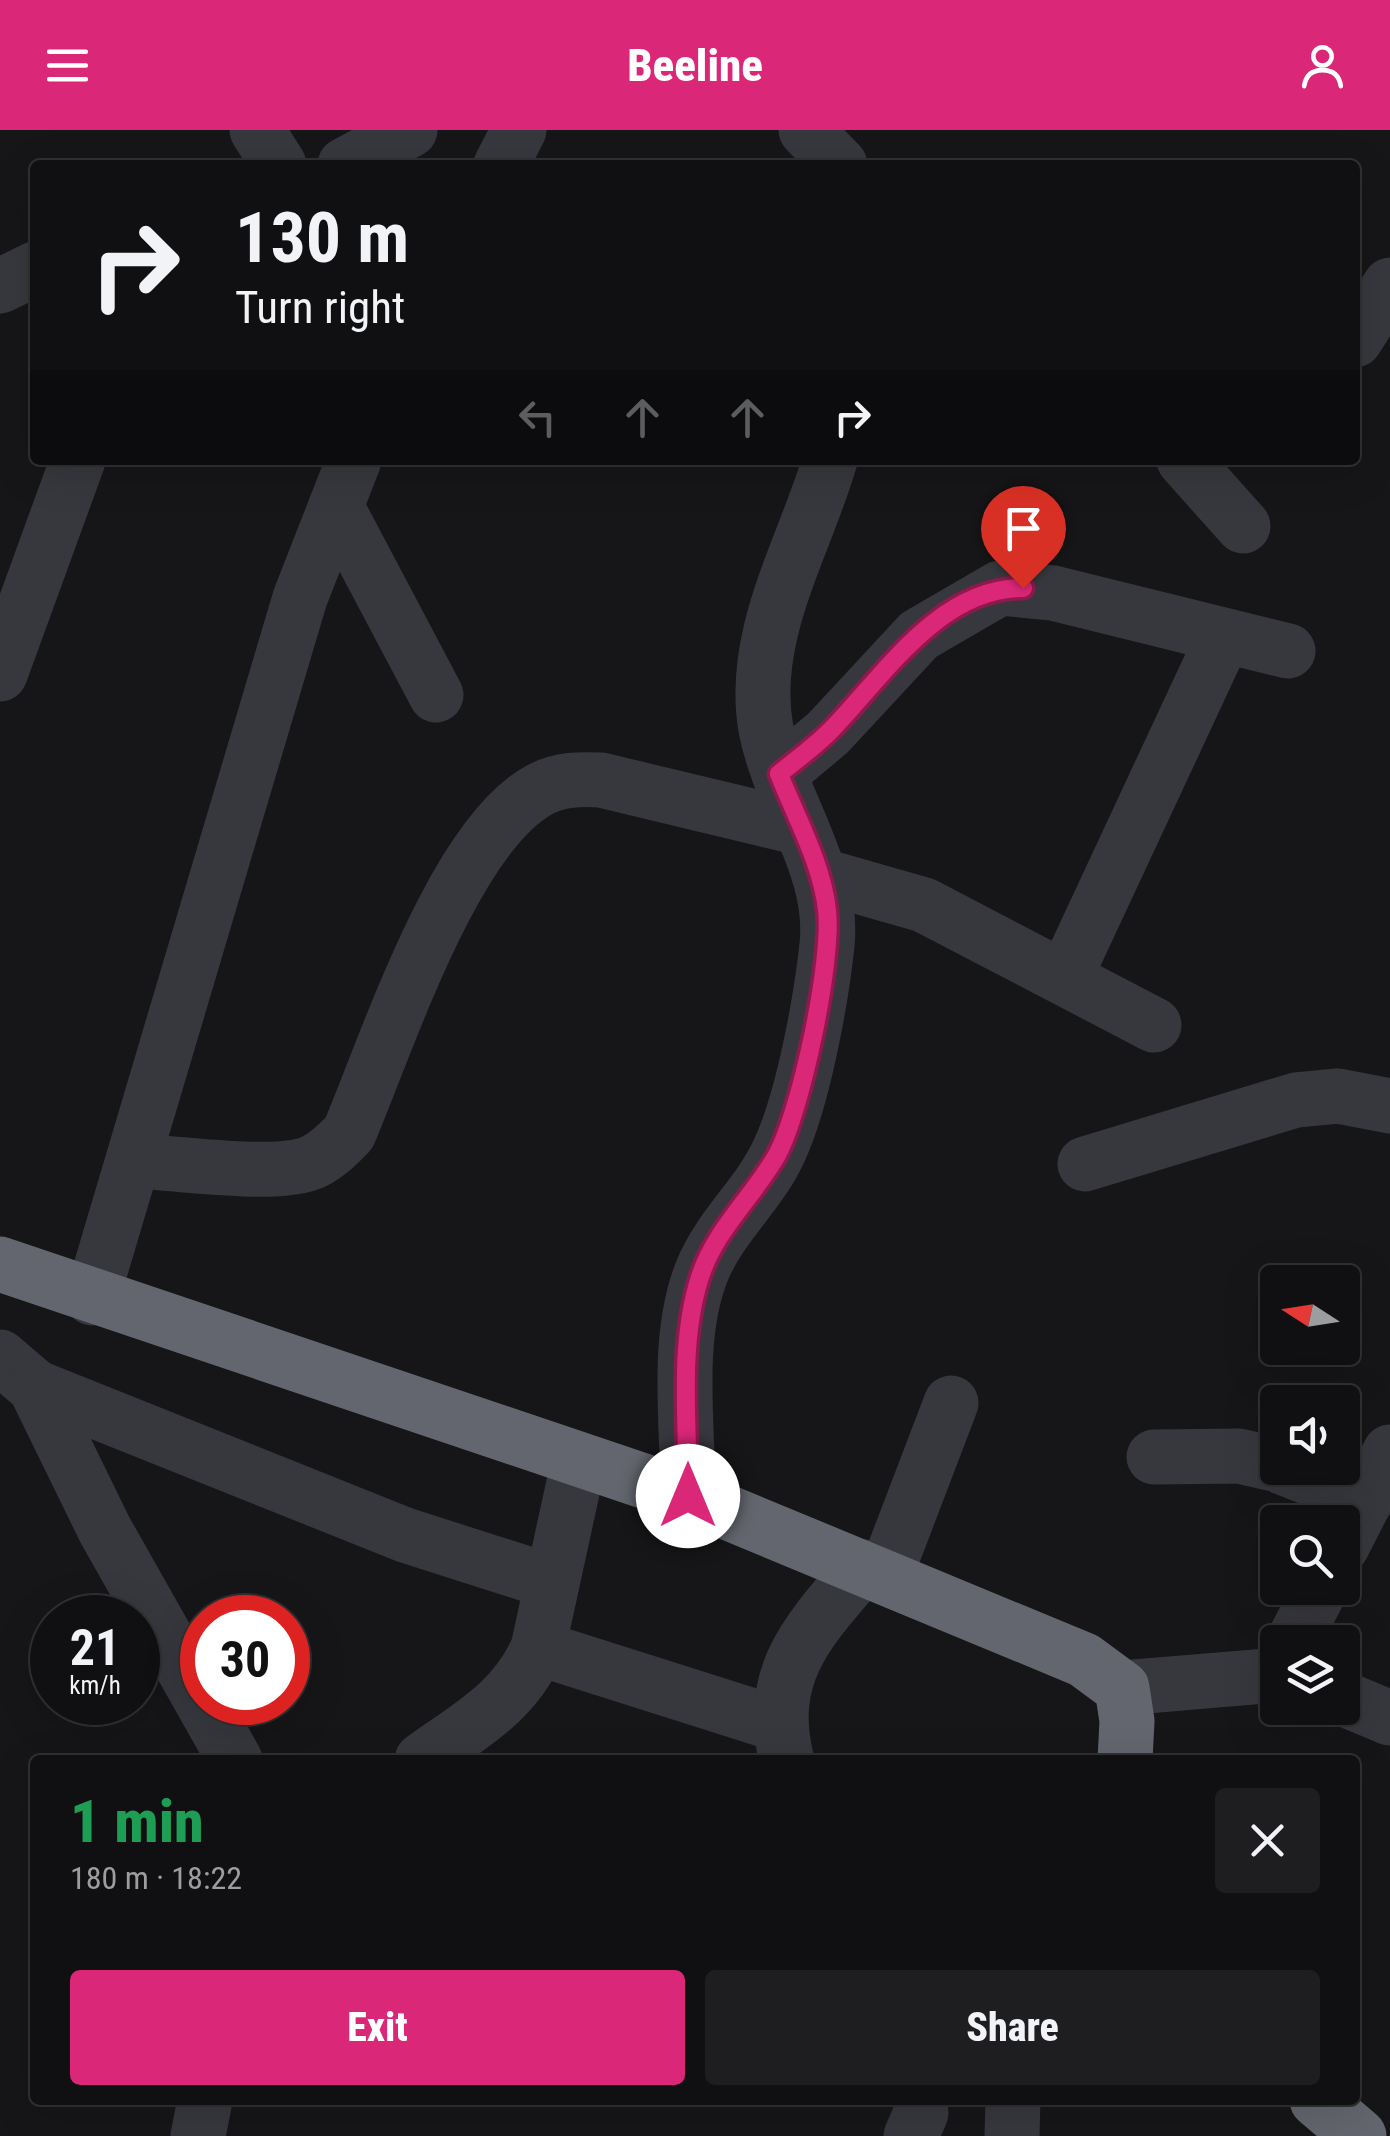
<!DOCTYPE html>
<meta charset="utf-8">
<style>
:root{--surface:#101012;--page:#1e1e20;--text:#f1f3f6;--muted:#9c9d9f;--line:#303032;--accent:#db2777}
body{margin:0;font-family:"Roboto Condensed",sans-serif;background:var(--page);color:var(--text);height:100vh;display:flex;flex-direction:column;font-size:38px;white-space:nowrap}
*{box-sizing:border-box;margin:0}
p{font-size:32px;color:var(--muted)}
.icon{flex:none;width:55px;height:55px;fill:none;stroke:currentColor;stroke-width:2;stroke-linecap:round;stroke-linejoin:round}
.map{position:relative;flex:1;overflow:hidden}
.side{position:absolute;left:30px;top:1625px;width:1330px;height:350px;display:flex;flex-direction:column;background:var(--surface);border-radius:10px;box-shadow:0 10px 40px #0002,0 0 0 2px var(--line)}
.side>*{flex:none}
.top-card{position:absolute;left:30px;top:30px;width:1330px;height:305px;border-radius:10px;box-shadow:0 10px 40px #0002,0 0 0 2px var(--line);background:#101012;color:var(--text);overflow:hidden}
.needle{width:65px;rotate:282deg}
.controls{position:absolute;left:1260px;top:1135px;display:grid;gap:20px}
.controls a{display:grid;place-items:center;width:100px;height:100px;border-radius:10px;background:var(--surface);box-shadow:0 10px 40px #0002,0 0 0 2px var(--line);font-size:50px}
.speed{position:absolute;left:30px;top:1465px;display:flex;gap:20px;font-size:50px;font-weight:700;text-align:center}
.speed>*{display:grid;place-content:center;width:130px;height:130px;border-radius:50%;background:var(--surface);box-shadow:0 10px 40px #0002,0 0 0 2px var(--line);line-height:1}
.speed small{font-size:25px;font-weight:400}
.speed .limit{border:15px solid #d22;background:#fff;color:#111}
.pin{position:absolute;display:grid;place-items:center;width:85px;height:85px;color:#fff;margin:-102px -42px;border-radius:50% 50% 50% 0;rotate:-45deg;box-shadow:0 0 10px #0007}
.pin .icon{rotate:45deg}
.me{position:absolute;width:110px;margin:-55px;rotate:0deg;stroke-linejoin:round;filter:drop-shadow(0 0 8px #0008)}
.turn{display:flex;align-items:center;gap:35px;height:210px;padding:0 40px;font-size:45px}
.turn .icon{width:130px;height:130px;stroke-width:2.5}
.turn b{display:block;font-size:70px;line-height:85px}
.lanes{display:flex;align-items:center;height:95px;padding:0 40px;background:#0003;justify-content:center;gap:50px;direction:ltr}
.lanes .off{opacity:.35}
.round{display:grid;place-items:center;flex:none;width:105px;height:105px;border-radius:10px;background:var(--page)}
.overview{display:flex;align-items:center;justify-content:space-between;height:170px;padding:0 40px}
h1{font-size:60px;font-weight:800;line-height:75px;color:#1e9e55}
.primary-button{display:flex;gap:20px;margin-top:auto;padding:20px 40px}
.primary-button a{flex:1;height:115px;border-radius:10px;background:var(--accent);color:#fff;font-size:40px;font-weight:800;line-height:115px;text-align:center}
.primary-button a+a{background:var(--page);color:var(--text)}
header{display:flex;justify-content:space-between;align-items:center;height:130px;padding:0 40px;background:var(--accent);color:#fff;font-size:45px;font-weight:800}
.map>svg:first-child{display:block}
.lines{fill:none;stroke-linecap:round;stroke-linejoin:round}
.minor{stroke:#37383d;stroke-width:55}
.highway{stroke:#63666e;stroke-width:55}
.route-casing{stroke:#8e194d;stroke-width:25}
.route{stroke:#db2777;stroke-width:18}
</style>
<header><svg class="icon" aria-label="menu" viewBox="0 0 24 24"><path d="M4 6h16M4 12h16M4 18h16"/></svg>Beeline<svg class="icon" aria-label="person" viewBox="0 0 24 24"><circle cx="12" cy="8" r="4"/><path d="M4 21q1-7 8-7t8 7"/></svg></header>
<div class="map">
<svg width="1390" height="2006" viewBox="0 0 1390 2006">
<rect width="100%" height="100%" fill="#161618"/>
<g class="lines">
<!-- minor -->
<g class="minor">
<polyline points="257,0 279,35"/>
<polyline points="806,0 840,35"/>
<polyline points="345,35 410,0"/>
<polyline points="501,35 519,0"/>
<polyline points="0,156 35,139"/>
<polyline points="1355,210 1390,155"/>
<polyline points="1184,330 1243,396"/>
<polyline points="336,376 436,565"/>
<polyline points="0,544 78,330"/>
<polyline points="779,644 828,603 919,505 1000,458 1053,463 1288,521"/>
<polyline points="819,745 924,775 1154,895"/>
<polyline points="1065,847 1224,506"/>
<path d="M135,1031c42,2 143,17 178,1 15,-7 25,-18 36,-29 39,-92 105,-298 192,-344 20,-10 39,-10 60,-9l200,48"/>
<polyline points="1085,1034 1296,970 1338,966 1390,976"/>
<polyline points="92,1168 300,468 354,330"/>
<polyline points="0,1227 35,1257 105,1400 235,1630"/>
<polyline points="35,1257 405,1405 552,1452"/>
<polyline points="1154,1327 1239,1326 1278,1335"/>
<polyline points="1284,1338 1366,1370"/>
<path d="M688,1366c0,-71 -13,-158 14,-225 18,-45 57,-76 77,-120 24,-51 42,-150 48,-206 8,-77 -47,-143 -61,-216 -17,-94 39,-183 64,-269"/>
<polyline points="1342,1416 1390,1322"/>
<polyline points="885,1446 951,1273"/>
<polyline points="1293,1512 1321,1458"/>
<polyline points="538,1518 778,1594"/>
<polyline points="1122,1558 1278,1545"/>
<polyline points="1342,1568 1390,1588"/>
<path d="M786,1627c-20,-86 25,-129 77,-190"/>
<path d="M422,1630c47,-34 92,-57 116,-112l41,-188"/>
<polyline points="198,2006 205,1970"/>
<polyline points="911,2006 921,1983"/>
<polyline points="1012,2006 1013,1970"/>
</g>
<!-- highway -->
<g class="highway">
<polyline points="0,1134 688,1366 1084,1530 1122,1558 1127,1591 1125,1630"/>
<polyline points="1317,1970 1359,2006"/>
</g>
</g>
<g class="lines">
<!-- route casing -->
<g class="route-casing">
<path id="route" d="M688,1366c0,-71 -10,-151 12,-219 15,-47 53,-80 77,-122 24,-44 56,-195 50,-245 -5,-46 -31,-93 -48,-136 18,-15 38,-29 54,-46 52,-54 107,-140 190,-140"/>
</g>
<!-- route -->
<use href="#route" class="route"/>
</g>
</svg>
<div class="controls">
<a><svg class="needle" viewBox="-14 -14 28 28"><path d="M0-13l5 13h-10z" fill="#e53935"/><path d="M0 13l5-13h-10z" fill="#9c9d9f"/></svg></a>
<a><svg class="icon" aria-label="sound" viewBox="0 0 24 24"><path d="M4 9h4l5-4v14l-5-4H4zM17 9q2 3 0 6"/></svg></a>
<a><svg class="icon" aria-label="search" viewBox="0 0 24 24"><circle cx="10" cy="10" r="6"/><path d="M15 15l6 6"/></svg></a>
<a><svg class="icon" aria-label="layers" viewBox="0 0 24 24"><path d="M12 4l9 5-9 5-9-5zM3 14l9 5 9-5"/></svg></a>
</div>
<div class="speed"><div>21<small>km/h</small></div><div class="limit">30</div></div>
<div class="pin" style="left:1023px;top:458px;background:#d93025"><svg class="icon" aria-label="arrive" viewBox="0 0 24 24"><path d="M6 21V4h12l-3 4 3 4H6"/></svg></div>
<svg class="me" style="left:688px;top:1366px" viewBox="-20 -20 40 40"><circle r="19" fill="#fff"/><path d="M0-13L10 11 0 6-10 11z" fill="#db2777"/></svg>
<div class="top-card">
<div class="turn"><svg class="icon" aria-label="right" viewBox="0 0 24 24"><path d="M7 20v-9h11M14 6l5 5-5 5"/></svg><div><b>130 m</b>Turn right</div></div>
<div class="lanes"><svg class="icon off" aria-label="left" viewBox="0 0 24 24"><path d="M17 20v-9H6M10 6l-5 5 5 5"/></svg><svg class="icon off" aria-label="ahead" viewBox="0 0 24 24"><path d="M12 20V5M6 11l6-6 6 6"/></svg><svg class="icon off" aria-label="ahead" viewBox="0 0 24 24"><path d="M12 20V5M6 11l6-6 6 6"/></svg><svg class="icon" aria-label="right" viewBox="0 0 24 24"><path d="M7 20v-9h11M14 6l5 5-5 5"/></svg></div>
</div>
<section class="side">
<div class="overview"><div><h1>1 min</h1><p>180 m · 18:22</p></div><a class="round"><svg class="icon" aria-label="close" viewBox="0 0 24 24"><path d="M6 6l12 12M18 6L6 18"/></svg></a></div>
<div class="primary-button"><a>Exit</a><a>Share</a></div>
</section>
</div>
